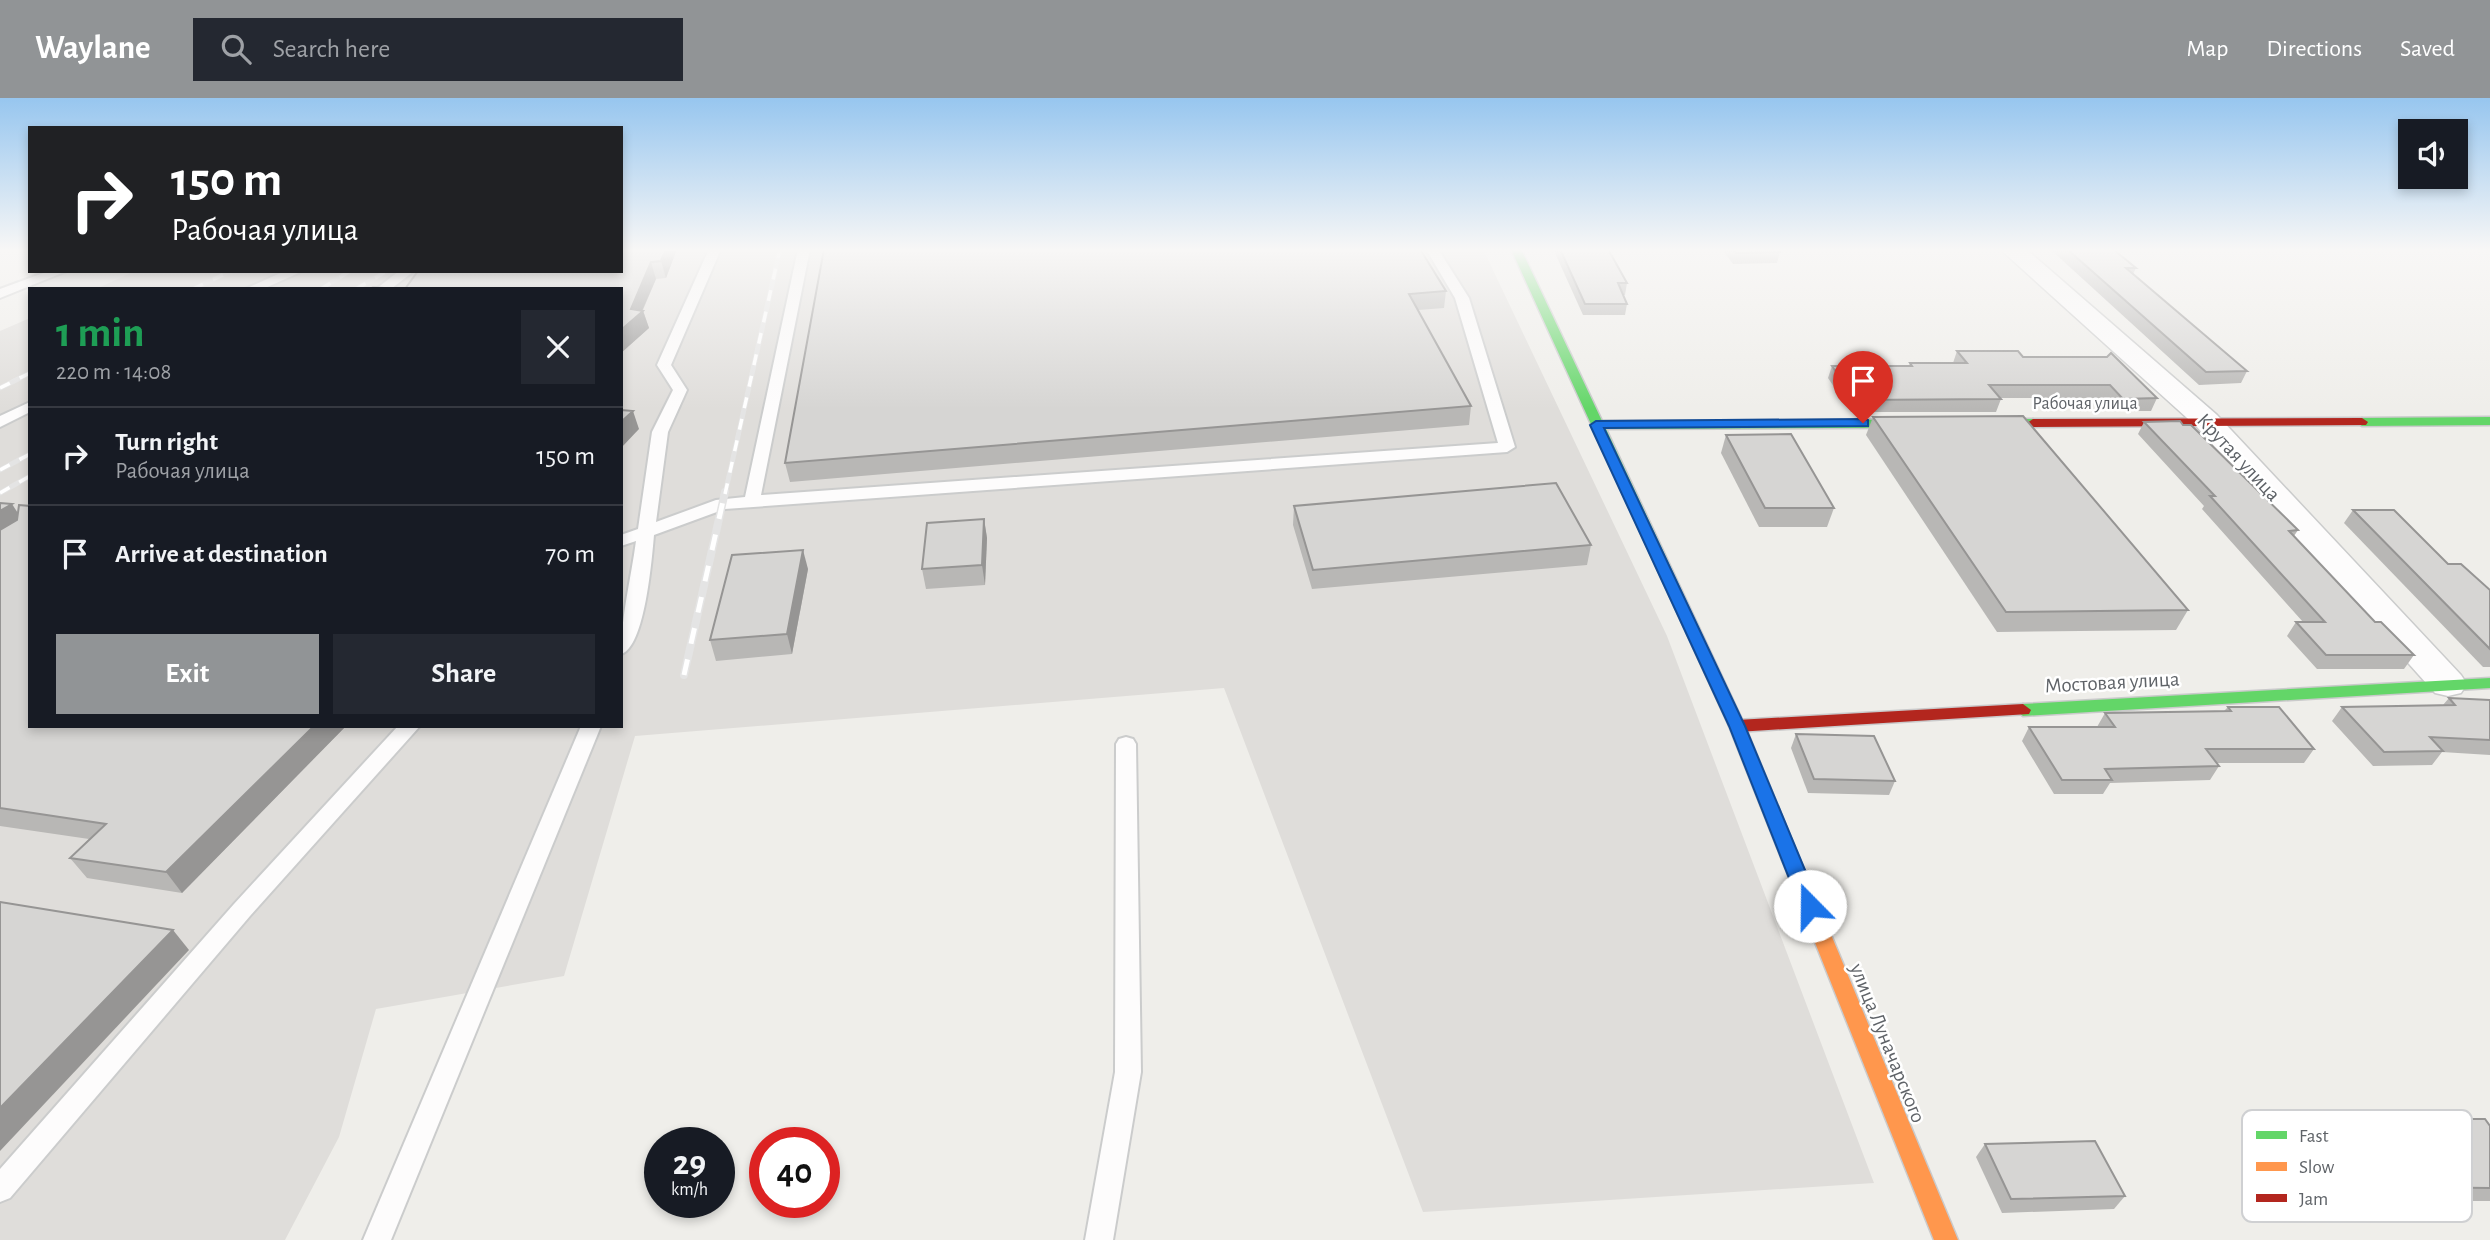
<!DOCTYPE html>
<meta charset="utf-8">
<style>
:root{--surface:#171b24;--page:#242831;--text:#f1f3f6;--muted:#9ea1a6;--line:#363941;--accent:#919496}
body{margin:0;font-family:"Alegreya Sans",sans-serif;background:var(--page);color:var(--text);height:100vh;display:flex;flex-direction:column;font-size:26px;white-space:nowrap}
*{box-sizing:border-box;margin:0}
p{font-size:23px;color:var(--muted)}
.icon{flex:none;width:38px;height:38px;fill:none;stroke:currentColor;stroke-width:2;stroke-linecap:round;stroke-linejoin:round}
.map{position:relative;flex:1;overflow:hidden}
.panel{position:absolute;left:28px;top:189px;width:595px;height:441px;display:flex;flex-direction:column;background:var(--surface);border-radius:0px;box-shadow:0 4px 10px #0003}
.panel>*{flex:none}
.hud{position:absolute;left:28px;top:28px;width:595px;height:147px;border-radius:0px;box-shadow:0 4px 10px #0003;background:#202124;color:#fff;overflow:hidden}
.fabs{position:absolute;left:2398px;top:21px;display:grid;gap:14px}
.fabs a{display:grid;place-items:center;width:70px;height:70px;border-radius:0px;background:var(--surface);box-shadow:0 4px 10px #0003;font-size:35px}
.speed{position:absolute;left:644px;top:1029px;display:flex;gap:14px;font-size:35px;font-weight:700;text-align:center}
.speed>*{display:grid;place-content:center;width:91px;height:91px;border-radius:50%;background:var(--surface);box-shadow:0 4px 10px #0003;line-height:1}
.speed small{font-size:18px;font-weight:400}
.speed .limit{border:10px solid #d22;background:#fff;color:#111}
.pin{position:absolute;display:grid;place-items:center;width:60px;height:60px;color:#fff;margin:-72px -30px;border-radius:50% 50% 50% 0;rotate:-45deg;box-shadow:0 0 7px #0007}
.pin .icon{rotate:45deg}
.me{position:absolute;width:77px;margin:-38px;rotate:338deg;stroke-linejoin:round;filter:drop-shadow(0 0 5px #0008)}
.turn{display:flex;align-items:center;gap:24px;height:147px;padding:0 28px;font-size:32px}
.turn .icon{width:91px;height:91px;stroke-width:2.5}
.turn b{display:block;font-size:49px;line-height:60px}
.round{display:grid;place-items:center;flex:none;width:74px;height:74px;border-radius:0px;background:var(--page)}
.summary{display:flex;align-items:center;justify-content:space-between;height:119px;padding:0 28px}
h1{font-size:42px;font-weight:700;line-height:52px;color:#1e9e55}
.button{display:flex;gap:14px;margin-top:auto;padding:14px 28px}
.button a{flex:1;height:80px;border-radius:0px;background:var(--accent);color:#fff;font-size:28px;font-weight:700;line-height:80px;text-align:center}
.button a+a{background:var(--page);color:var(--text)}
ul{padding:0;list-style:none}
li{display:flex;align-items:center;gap:21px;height:98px;padding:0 28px;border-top:2px solid var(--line)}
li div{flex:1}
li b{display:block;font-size:26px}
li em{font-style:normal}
header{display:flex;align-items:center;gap:42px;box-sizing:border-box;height:98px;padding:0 35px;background:var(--accent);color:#fff}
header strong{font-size:33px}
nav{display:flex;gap:38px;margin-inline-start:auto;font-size:24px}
.search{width:490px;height:63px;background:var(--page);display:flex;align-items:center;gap:18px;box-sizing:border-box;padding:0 24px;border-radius:0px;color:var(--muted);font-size:26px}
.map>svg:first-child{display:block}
.industrial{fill:#dfddda}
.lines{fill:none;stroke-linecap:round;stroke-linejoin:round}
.lane-casing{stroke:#cbcccc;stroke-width:4}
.street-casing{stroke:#cbcccc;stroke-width:3}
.fast-casing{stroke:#cacacb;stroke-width:3}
.slow-casing{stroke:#cacacb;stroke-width:3}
.jam-casing{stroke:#cacacb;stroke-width:3}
.lane{fill:#fdfcfc;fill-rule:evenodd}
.street{fill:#fdfcfc;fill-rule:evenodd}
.fast{fill:#63d668;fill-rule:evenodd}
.slow{fill:#ff974d;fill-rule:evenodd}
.jam{fill:#b3261e;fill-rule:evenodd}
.rail-far1-casing{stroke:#e4e4e4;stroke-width:5}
.rail-casing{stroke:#e4e4e4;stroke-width:8}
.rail-far1{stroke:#fff;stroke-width:3.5;stroke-dasharray:11;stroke-linecap:butt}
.rail{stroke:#fff;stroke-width:5;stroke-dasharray:16;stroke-linecap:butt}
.wall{fill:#b8b7b5}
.shaded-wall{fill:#969594}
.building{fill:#d6d5d3;stroke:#969594;stroke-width:2}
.route{fill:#1a73e8;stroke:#114b97;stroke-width:2}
.labels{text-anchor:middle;stroke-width:5;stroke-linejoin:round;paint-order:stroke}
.far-street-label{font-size:18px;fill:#5f6368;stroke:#fff}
.street-label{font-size:21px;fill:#5f6368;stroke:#fff}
.key{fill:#fff;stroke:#cfd0d2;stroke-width:2}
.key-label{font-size:19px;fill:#5f6368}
</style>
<header>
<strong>Waylane</strong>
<div class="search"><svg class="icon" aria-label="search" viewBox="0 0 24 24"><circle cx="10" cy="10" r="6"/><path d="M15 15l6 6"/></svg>Search here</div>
<nav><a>Map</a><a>Directions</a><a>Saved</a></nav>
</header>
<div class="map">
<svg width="2490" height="1142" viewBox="0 0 2490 1142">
<rect width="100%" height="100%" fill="#efeeea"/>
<!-- industrial -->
<polygon class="industrial" points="621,151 1483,151 1667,538 1874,1085 1423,1114 1224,590 635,638 564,878 376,911 339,1039 285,1142 0,1142 0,233 30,220 30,628 621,628 621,191 96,191 135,173 621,173"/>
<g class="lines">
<!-- lane casing -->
<g class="lane-casing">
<g id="lane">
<path d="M709,151h12l-50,116 16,25 -19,42 -12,90 60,-22 29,-3 53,-248h12l-49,246 737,-52 -43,-145 -29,-49h12l31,49 46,149 -8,5 -782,57 -71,26c-2,23 -9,113 -33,119 0,-38 10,-75 15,-113l-15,5v-11l17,-6 14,-97 21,-42 -16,-25z"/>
<polygon points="49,173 67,173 0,200 0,191"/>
<polygon points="285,173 303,173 263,191 245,191"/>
<polygon points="399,173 414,173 391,191 376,191"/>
<polygon points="30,304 30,314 0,329 0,318"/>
<polygon points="398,628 420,628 250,818 10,1100 0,1104 0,1071 234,806"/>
<polygon points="581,628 601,628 391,1142 363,1142"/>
<polygon points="1126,639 1133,641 1136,646 1141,974 1113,1142 1085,1142 1115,974 1116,646 1119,641"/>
</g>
</g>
<!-- street casing -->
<g class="street-casing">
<polygon id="street" points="2000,151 2026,151 2217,317 2461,577 2467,586 2461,595 2448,598 2435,595 2197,329"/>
</g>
<!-- fast casing -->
<g class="fast-casing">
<g id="fast">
<polygon points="1511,151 1521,151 1602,323 2033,321 2039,325 2033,329 1606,331 1745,628 1800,762 1797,767 1791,769 1785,767 1782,762 1729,628"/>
<polygon points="2490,319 2490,327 2362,328 2356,324 2362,320"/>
<polygon points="2490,580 2490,590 2023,618 2015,612 2023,606"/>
</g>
</g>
<!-- slow casing -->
<g class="slow-casing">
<polygon id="slow" points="1791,755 1797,757 1800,762 1958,1142 1934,1142 1782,762 1785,757"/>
</g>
<!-- jam casing -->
<g class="jam-casing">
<g id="jam">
<polygon points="2362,320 2368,324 2366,327 2033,329 2027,325 2033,321"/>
<polygon points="2023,606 2031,612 2029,616 1737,634 1729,628 1737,622"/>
</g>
</g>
<!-- lane -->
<use href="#lane" class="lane"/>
<!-- street -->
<use href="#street" class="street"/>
<!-- fast -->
<use href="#fast" class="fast"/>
<!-- slow -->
<use href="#slow" class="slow"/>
<!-- jam -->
<use href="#jam" class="jam"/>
<!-- rail-far1 casing -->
<g class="rail-far1-casing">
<g id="rail-far1">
<polyline points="193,191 231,173"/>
<polyline points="321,191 350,173"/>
<polyline points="356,191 387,173"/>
<polyline points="0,290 30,275"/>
<polyline points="0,372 30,356"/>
<polyline points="0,395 30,378"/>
<polyline points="725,396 780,151"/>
</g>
</g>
<!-- rail casing -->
<g class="rail-casing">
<polyline id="rail" points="684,577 725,394"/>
</g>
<!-- rail-far1 -->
<use href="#rail-far1" class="rail-far1"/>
<!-- rail -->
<use href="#rail" class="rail"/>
</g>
<!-- wall -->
<g class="wall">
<polygon points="621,151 677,151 666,180 656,181 643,212 649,230 621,255"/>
<polygon points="824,151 1446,193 1444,210 1418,212 1471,308 1469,327 790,384 785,365"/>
<polygon points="1555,151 1608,151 1627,185 1625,197 1623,197 1627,206 1625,217 1583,217 1555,155"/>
<polygon points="1722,151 1778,151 1780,154 1777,165 1733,166"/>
<polygon points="2050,151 2113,151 2136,170 2133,176 2247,273 2241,285 2199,287"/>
<polygon points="1957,253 2023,259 2157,300 2151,313 2117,313 2104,300 2000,300 2001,301 1996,314 1851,314 1828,280 1832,268 1909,268 1910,265 1953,265"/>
<polygon points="1873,319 2188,512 2176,532 1997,534 1866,337"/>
<polygon points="2144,324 2298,432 2294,438 2375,524 2414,557 2404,571 2317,571 2287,538 2296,524 2303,524 2202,411 2204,408 2138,336"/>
<polygon points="1726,337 1834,410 1827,429 1759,429 1721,355"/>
<polygon points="0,405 18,416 346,628 182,795 87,780 70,760 89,741 0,728"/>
<polygon points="1294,408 1591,447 1587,467 1312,491 1293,427"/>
<polygon points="2353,412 2448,466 2490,492 2490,569 2483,569 2344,425"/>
<polygon points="984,421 987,440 985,487 926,491 922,471"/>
<polygon points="808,471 792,556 716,563 710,542"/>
<polygon points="2449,600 2490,602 2490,657 2442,654 2432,667 2373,668 2332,623 2342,609 2443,607"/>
<polygon points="2228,609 2314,651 2304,665 2217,665 2219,668 2210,682 2110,685 2103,696 2054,696 2022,643 2029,629 2097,629 2105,615 2224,613"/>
<polygon points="1796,636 1895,683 1889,697 1808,695 1791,650"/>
<polygon points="2400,1021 2490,1028 2490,1103 2398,1103 2391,1109 2304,1112 2266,1053 2279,1039 2388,1037 2386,1035"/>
<polygon points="1985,1046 2125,1098 2114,1111 2002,1115 1976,1059"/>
</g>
<!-- shaded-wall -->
<g class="shaded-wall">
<polygon points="666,151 677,151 666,180 661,163"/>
<polygon points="651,164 656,181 642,213 643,213 649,230 621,255 621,232"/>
<polygon points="633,313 639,331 621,350 621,324"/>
<polygon points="12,406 25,426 0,441 0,413"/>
<polygon points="984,421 987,440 985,487 982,467"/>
<polygon points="803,452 808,471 792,556 787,536"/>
<polygon points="314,628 346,628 182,795 166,774"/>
<polygon points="173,832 189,852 0,1053 0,1010"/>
</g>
<!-- building -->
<g class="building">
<polygon points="621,151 666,151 661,163 651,164 631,211 643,213 621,232 621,191 405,191 418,173 621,173"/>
<polygon points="824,151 1420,151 1446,193 1409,196 1471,308 785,365"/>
<polygon points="1560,151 1608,151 1627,185 1618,185 1627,206 1585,206"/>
<polygon points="1733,151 1778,151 1780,154 1736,155"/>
<polygon points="2067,151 2113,151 2136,170 2126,170 2247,273 2206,274"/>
<polygon points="373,189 395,191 370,191"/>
<polygon points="1957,253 2018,253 2023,259 2107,259 2111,255 2157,300 2123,301 2110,287 1989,287 2001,301 1855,302 1832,268 1912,268 1910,265 1967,265"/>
<polygon points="621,312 633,313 621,324"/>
<polygon points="2023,318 2188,512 2006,514 1873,319"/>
<polygon points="2180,323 2183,327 2191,327 2298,432 2289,433 2375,524 2381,524 2414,557 2326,557 2296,524 2325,524 2210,398 2215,398 2144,324"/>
<polygon points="1791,336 1834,410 1765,410 1726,337"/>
<polygon points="1556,385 1591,447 1313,472 1294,408"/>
<polygon points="0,405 12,406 0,413"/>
<polygon points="19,407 30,408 30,628 314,628 166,774 70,760 106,726 0,710 0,432 17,422"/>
<polygon points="2353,412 2394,412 2448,466 2461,466 2490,492 2490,551"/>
<polygon points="984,421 982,467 922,471 927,425"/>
<polygon points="803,452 787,536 710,542 732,457"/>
<polygon points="2449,600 2490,602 2490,642 2430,639 2443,653 2384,654 2342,609 2455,607"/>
<polygon points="2228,609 2279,609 2314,651 2206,651 2219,668 2105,671 2112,682 2062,682 2029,629 2115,629 2105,615 2231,613"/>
<polygon points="1796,636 1874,638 1895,683 1814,681"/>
<polygon points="0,804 173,832 0,1010"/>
<polygon points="2400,1021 2485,1021 2490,1028 2490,1090 2401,1089 2405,1096 2317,1098 2279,1039 2411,1036"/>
<polygon points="2095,1043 2125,1098 2011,1101 1985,1046"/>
</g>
<!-- sky -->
<linearGradient id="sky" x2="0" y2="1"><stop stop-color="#97c6ef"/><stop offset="0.49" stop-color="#f8f7f6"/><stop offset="1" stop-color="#f8f7f6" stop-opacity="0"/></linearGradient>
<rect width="2490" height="311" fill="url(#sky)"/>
<!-- route -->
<polygon class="route" points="1863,321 1868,322 1868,328 1604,330 1745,628 1820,808 1817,813 1810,815 1803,813 1800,808 1729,628 1590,327 1596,323"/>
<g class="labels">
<!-- far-street labels -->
<g class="far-street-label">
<text x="2085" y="311">Рабочая улица</text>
</g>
<!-- street labels -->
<g class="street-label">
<text transform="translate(2239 359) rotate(47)" y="7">Крутая улица</text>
<text transform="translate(2112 584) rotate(-3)" y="7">Мостовая улица</text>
<text transform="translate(1888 945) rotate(68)" y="7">улица Луначарского</text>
</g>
</g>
<!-- legend -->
<rect x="2242" y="1012" width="230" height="112" rx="10" class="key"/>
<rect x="2256" y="1033" width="31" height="8" fill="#63d668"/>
<rect x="2256" y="1064" width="31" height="9" fill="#ff974d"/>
<rect x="2256" y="1096" width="31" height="8" fill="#b3261e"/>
<g class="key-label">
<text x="2299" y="1044">Fast</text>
<text x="2299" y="1075">Slow</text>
<text x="2299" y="1107">Jam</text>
</g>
</svg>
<div class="fabs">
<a><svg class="icon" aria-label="sound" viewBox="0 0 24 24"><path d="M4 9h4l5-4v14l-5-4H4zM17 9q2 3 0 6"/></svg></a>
</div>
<div class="speed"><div>29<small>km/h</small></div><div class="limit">40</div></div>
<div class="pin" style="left:1863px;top:325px;background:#d93025"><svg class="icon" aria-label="arrive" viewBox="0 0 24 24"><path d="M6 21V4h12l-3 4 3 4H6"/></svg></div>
<svg class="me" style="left:1810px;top:808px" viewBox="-20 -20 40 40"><circle r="19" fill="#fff"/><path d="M0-13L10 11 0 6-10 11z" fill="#1a73e8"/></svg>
<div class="hud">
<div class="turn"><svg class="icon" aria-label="right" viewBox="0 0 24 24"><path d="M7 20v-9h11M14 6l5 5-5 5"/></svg><div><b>150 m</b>Рабочая улица</div></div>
</div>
<section class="panel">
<div class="summary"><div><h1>1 min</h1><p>220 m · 14:08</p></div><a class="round"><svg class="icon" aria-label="close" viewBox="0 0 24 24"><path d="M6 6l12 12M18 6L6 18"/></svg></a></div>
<ul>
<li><svg class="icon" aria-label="right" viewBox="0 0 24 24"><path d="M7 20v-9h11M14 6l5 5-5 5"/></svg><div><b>Turn right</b><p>Рабочая улица</p></div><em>150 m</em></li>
<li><svg class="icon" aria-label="arrive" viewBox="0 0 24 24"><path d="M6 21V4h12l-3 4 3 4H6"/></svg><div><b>Arrive at destination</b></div><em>70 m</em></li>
</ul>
<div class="button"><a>Exit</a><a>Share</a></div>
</section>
</div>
